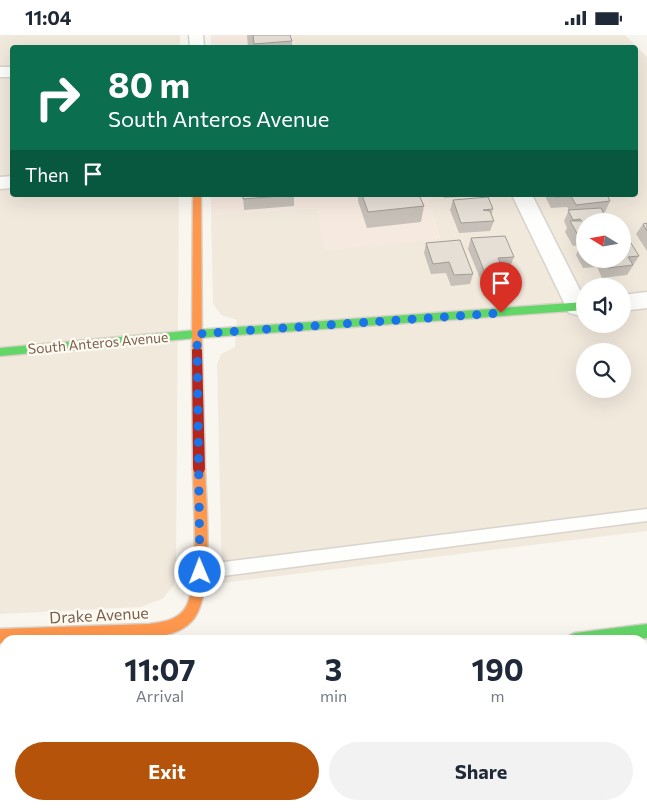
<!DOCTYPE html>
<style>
:root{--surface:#fff;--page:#f2f2f3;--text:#1f2937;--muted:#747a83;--accent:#b45309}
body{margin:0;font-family:Commissioner,sans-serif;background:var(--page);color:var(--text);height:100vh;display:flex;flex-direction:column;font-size:19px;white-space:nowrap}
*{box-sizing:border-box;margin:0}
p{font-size:16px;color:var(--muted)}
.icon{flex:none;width:28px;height:28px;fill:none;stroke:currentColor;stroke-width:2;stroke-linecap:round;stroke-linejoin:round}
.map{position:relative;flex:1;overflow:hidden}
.drawer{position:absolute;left:0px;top:600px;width:648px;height:175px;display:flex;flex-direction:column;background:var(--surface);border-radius:15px 15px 0 0;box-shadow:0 5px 20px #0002}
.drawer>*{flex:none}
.hud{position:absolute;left:10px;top:10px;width:628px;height:152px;border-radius:5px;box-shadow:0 5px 20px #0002;background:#0b6e4f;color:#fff;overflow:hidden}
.needle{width:32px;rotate:281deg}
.tools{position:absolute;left:576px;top:178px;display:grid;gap:10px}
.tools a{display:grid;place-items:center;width:55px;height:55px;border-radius:50%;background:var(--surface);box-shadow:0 5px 20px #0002;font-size:25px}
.pin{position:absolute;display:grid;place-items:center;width:42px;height:42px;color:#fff;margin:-51px -21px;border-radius:50% 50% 50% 0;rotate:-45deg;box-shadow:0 0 5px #0007}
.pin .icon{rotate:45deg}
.me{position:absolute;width:55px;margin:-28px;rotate:359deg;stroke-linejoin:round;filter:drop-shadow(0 0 4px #0008)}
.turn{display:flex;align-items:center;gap:18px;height:105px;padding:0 15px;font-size:22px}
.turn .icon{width:65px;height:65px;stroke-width:2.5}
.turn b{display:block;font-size:35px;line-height:42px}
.then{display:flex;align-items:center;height:48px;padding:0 15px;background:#0003;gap:10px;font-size:19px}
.eta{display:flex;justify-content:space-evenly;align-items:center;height:85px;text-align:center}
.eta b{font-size:30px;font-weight:700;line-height:35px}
.primary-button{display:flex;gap:10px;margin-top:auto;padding:10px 15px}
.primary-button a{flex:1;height:58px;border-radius:30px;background:var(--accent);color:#fff;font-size:20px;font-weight:700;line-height:58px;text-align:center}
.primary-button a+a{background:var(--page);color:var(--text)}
.status{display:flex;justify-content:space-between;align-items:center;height:35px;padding:0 25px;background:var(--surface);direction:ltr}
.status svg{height:14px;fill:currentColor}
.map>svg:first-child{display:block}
.residential{fill:#f2e9dd;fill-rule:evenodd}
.commercial{fill:#f6e9e0}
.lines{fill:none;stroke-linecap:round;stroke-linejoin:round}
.lane-casing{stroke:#d9d3cd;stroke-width:3}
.street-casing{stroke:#d9d3cd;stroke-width:3}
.fast-casing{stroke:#d8d2ca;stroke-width:3}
.slow-casing{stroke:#d8d2ca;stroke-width:3}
.jam-casing{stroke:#d8d2ca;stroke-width:3}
.lane{fill:#fefefd;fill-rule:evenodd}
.street{fill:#fefefd;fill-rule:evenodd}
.fast{fill:#63d668;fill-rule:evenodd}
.slow{fill:#ff974d;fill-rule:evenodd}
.jam{fill:#b3261e;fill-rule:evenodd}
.wall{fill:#c6c0b8}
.building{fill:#e6dfd6;stroke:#a19c96}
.route{stroke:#1a73e8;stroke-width:9;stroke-dasharray:0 16.2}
.labels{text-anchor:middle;stroke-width:4.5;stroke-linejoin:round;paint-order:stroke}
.street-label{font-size:14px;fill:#7a604d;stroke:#fffbf2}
.near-street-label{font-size:16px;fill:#7a604d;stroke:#fffbf2}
</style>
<div class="status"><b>11:04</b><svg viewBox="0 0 49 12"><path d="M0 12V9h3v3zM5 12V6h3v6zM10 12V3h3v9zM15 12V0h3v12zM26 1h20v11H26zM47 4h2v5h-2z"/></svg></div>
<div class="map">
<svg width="647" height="775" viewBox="0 0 647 775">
<rect width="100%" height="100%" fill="#f9f6ef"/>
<!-- residential -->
<g class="residential">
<polygon points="0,0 180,0 180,12 12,12 12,160 179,160 176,526 174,550 162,564 141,572 0,579"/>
<path d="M293,0h332l22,22v474l-425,52 -5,-218 4,-11 14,-7 2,-27 -16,-5 -8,-11 -2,-89 107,-7 7,42 115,-12 -14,-43h209v-148h-339zM585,186h37v38h-37zM585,251h37v38h-37zM585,316h37v38h-37z"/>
</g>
<!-- commercial -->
<g class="commercial">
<polygon points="211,0 293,0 296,12 211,12"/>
<polygon points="211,160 426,160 440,204 325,215 317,173 211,180"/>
</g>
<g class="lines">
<!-- lane casing -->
<g class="lane-casing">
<polygon id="lane" points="647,474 647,486 200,544 195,542 193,537 195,532 200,530"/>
</g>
<!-- street casing -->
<g class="street-casing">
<g id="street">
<polygon points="189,0 203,0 204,12 190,12"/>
<rect x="0" y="32" width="12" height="10"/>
<polygon points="12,141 12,153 0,154 0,142"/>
<polygon points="512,160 532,160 585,265 585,278 577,280 569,278"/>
<polygon points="647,257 647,273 622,276 622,260"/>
</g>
</g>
<!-- fast casing -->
<g class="fast-casing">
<g id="fast">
<polygon points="585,267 585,275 197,303 0,321 0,313 197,295"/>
<polygon points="647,589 647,603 631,605 568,605 570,600 575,598"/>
<polygon points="5,672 5,686 0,687 0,673"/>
<polygon points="5,765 5,770 41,770 39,775 0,775 0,766"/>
</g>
</g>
<!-- slow casing -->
<g class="slow-casing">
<g id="slow">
<polygon points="193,160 201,160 202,315 197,319 192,315"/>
<path d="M199,429l4,1 2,4c1,34 10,128 -13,152 -11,12 -28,15 -43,17l-144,2v3h-5v-14l149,-5c13,-2 26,-3 35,-14 17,-22 9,-111 9,-141l2,-4z"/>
<polygon points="647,681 647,697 642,697 642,682"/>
</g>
</g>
<!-- jam casing -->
<g class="jam-casing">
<polygon id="jam" points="197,311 202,315 205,434 203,438 199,439 195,438 193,434 192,315"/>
</g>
<!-- lane -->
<use href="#lane" class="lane"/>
<!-- street -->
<use href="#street" class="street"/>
<!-- fast -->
<use href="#fast" class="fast"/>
<!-- slow -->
<use href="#slow" class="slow"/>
<!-- jam -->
<use href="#jam" class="jam"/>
</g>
<!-- wall -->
<g class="wall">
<polygon points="247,0 290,0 292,6 292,12 248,12"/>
<polygon points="243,160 294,160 294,171 244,175"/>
<polygon points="358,160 419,160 424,171 421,187 367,193 358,166"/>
<polygon points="443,160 479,160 479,161 444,163"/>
<polygon points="545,160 607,160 610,166 605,177 603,177 585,186 585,224 622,224 622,206 639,221 627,240 602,243 597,232 583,233 576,220 580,210 573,211 565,197 567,193 564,186 569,175 567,172 551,173 545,161"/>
<polygon points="453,165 493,174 491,181 494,186 490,196 459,198 450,175"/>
<polygon points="647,188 647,216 636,199 643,189"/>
<polygon points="471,203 514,222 510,232 502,233 504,236 500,246 482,248 468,214"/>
<polygon points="426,208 473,239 470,249 451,251 446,238 431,239 424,218"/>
</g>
<!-- building -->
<g class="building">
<polygon points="253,0 290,0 292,6 254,9"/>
<polygon points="243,160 294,160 243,164"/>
<polygon points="362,160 419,160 424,171 368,177"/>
<polygon points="554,160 607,160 610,166 576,170 571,161 555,162"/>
<polygon points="488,162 493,174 483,175 490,176 494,186 461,188 453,165"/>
<polygon points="601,173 608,186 585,186 585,199 578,200 570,186 582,186 580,184 573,185 568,175"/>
<polygon points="647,188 647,196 643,189"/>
<polygon points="505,201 514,222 498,223 504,236 485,238 471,203"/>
<polygon points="460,205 473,239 454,240 449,227 433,229 426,208"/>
<polygon points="629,205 639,221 628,222 633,230 608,233 604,224 622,224 622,206"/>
<polygon points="581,209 585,209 585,217"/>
</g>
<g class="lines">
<!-- route -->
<polyline class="route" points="200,537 197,299 501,278"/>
</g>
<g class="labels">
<!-- street labels -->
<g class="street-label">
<text transform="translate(98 308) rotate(-5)" y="5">South Anteros Avenue</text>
</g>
<!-- near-street labels -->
<g class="near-street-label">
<text transform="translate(99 580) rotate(-3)" y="6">Drake Avenue</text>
</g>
</g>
</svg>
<div class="tools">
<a><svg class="needle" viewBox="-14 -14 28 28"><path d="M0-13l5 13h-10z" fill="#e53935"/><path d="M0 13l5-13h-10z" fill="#747a83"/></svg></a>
<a><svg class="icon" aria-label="sound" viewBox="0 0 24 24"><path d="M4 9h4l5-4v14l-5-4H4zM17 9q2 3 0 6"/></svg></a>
<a><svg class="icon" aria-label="search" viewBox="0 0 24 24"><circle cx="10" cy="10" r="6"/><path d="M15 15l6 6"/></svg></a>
</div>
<div class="pin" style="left:501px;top:278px;background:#d93025"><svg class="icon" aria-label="arrive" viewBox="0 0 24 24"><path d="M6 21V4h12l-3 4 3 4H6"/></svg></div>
<svg class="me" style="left:200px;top:537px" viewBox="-20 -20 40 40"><circle r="17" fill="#1a73e8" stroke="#fff" stroke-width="3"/><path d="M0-11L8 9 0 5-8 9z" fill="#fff"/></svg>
<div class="hud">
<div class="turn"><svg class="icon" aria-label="right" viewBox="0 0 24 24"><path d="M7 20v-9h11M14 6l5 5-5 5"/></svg><div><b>80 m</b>South Anteros Avenue</div></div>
<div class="then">Then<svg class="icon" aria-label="arrive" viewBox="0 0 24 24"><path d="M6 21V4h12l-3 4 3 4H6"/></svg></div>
</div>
<section class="drawer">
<div class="eta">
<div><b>11:07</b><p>Arrival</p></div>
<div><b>3</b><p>min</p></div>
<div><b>190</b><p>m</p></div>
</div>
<div class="primary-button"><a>Exit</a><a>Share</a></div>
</section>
</div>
